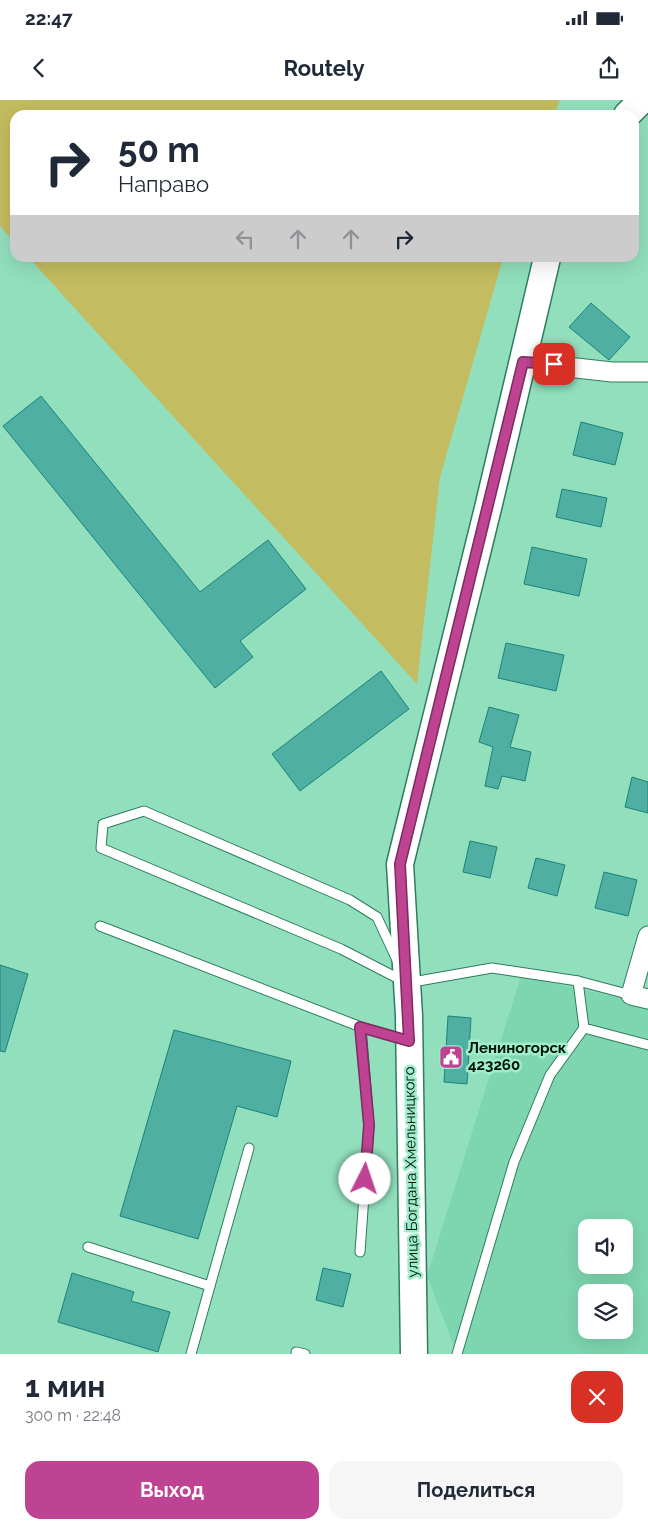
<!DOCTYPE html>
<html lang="ru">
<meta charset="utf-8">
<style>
:root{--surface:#fff;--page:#f6f6f7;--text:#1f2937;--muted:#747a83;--accent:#bf4393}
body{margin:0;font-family:Raleway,sans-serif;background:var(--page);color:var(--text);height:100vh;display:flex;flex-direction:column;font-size:19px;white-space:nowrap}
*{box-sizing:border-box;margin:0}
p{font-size:16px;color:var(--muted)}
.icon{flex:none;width:28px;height:28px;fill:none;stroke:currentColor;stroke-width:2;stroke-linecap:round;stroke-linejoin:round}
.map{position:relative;height:1254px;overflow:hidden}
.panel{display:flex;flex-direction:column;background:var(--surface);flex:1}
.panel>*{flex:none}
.banner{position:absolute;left:10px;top:10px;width:629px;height:152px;border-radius:15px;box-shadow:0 5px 20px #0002;background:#fff;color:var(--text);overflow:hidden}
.tools{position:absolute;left:578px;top:1119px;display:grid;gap:10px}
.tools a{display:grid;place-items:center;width:55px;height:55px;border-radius:10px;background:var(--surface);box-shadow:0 5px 20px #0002;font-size:25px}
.pin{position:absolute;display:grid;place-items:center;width:42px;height:42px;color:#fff;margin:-21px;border-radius:10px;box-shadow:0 2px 8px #0006}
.me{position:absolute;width:55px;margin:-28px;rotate:4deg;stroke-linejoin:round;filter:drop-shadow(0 0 4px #0008)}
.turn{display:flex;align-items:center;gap:18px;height:105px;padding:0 25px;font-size:22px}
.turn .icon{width:65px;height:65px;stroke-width:2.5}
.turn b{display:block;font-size:35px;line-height:42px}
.lanes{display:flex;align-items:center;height:48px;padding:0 25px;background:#0003;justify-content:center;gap:25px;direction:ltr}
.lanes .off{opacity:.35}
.round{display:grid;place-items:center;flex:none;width:52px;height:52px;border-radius:15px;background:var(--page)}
.summary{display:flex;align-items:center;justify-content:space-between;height:85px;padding:0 25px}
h1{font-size:30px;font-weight:700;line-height:38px}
.primary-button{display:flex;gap:10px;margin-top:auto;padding:10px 25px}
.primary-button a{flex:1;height:58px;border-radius:15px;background:var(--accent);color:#fff;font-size:20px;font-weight:700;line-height:58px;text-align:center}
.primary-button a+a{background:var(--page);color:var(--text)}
.status{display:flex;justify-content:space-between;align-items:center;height:35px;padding:0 25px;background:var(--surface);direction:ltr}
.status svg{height:14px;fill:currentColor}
header{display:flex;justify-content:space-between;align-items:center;height:65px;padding:0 25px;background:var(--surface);font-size:22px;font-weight:700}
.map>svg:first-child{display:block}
.built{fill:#7ed6b0;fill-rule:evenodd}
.green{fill:#c3bc60}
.building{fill:#50afa3;stroke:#1a8379}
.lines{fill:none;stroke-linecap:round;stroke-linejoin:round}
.lane-casing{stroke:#2e7d5f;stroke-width:11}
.street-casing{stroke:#2e7d5f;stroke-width:21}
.secondary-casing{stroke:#2e7d5f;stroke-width:29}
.lane{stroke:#fff;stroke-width:9}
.street{stroke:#fff;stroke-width:19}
.secondary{stroke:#fff;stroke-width:26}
.route-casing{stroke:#7c2c60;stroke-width:12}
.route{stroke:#bf4393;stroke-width:9}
.labels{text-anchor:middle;stroke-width:5;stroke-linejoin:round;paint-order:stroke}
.poi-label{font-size:15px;font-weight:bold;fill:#00140b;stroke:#9fedca;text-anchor:start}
.street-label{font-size:15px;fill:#00140b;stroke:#9fedca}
</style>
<div class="status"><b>22:47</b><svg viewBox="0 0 49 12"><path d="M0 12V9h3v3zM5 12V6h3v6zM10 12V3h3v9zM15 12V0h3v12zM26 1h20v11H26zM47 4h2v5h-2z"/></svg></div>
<header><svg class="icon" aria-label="back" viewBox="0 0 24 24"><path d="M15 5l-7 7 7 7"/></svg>Routely<svg class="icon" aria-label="share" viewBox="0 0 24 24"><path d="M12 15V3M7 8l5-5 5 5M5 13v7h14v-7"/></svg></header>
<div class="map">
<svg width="648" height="1254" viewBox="0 0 648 1254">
<rect width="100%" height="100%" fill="#92dfbd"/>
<!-- built -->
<path class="built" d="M521,876l127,28v350h-191l-30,-78zM586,1128h38v37h-38zM586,1192h38v38h-38z"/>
<!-- green -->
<g class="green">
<polygon points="0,0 560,0 554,15 15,15 15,143 0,126"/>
<polygon points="29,158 503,158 440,377 417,584"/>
</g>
<!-- building -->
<g class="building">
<polygon points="591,203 630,237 609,260 569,227"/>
<polygon points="41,296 200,492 268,440 306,489 240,541 253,557 215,588 3,326"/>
<polygon points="581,322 623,333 615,365 573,355"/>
<polygon points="562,389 607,398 601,427 556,417"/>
<polygon points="532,447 587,459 579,496 524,484"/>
<polygon points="506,543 564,555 556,591 498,578"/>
<polygon points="381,571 409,609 300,691 272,654"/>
<polygon points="489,607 519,615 510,647 531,652 525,681 502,676 498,689 485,686 493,647 479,642"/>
<polygon points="632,677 648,682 648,713 625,707"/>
<polygon points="470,741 497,747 490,778 463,772"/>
<polygon points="536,758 565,765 557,796 528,788"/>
<polygon points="604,772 637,780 628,816 595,808"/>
<polygon points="0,865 28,874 5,952 0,951"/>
<polygon points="448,916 471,918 467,984 444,982"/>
<polygon points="174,930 291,961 277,1017 237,1006 198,1139 120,1116"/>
<polygon points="323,1168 351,1174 343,1207 316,1200"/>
<polygon points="72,1173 134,1192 131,1201 170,1212 158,1252 58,1222"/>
</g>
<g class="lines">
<!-- lane casing -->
<g class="lane-casing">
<g id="lane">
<polyline points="100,826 361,927 407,940"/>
<polyline points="397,860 377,817 350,800 144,711 103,724 101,748 341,849 407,883 492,868 578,881 584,928 648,945"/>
<polyline points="578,881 631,895"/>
<polyline points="88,1147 210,1186 191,1254"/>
<polyline points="360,1152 369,1025 361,927"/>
<polyline points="210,1186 249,1048"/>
<polyline points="296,1252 305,1254"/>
<polyline points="457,1254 514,1062 550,975 584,928"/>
</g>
</g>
<!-- street casing -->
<g class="street-casing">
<g id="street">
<polyline points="523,262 612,272 648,272"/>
<polyline points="648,836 631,895 648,899"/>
</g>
</g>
<!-- secondary casing -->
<g class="secondary-casing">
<g id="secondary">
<polyline points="627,15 642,0"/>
<polyline points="414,1254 409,916 400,764 488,408 547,158"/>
</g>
</g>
<!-- lane -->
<use href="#lane" class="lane"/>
<!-- street -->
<use href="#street" class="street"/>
<!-- secondary -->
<use href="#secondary" class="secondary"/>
</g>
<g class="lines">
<!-- route casing -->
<g class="route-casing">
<polyline id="route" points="365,1079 369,1025 360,927 409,941 400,764 523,262 554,264"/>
</g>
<!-- route -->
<use href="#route" class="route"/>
</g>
<!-- icons -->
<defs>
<g id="civic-square" transform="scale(1.25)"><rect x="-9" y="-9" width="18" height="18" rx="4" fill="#bf4393" stroke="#9fedca"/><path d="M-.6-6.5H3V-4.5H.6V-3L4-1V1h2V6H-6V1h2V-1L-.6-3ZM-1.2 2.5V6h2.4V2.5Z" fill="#fff"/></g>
</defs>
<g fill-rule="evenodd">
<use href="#civic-square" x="451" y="957"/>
</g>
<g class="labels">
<!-- poi labels -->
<g class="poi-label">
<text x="468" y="953">Лениногорск<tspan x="468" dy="17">423260</tspan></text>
</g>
<!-- street labels -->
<g class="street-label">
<text transform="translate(411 1072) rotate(-91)" y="5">улица Богдана Хмельницкого</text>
</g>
</g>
</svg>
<div class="tools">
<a><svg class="icon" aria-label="sound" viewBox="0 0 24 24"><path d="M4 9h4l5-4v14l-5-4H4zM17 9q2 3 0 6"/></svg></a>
<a><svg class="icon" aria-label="layers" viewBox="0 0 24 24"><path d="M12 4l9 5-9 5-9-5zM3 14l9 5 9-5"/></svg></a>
</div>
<div class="pin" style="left:554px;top:264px;background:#d93025"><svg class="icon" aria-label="arrive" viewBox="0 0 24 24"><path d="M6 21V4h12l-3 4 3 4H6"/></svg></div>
<svg class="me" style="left:365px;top:1079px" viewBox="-20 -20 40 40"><circle r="19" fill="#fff"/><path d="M0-13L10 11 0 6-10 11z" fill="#bf4393"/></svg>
<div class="banner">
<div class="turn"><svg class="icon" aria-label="right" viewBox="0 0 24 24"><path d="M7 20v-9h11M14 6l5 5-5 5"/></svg><div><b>50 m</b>Направо</div></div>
<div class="lanes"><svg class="icon off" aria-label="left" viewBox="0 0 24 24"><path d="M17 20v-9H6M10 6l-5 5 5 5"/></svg><svg class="icon off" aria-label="ahead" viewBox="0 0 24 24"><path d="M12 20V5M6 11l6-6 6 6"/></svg><svg class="icon off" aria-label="ahead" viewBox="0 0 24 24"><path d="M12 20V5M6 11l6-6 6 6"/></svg><svg class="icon" aria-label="right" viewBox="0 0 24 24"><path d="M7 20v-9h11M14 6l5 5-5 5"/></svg></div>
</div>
</div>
<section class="panel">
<div class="summary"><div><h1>1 мин</h1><p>300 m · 22:48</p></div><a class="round" style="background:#d93025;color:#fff"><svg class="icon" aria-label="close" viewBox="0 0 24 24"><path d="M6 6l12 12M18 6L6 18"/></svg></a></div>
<div class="primary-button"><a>Выход</a><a>Поделиться</a></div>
</section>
